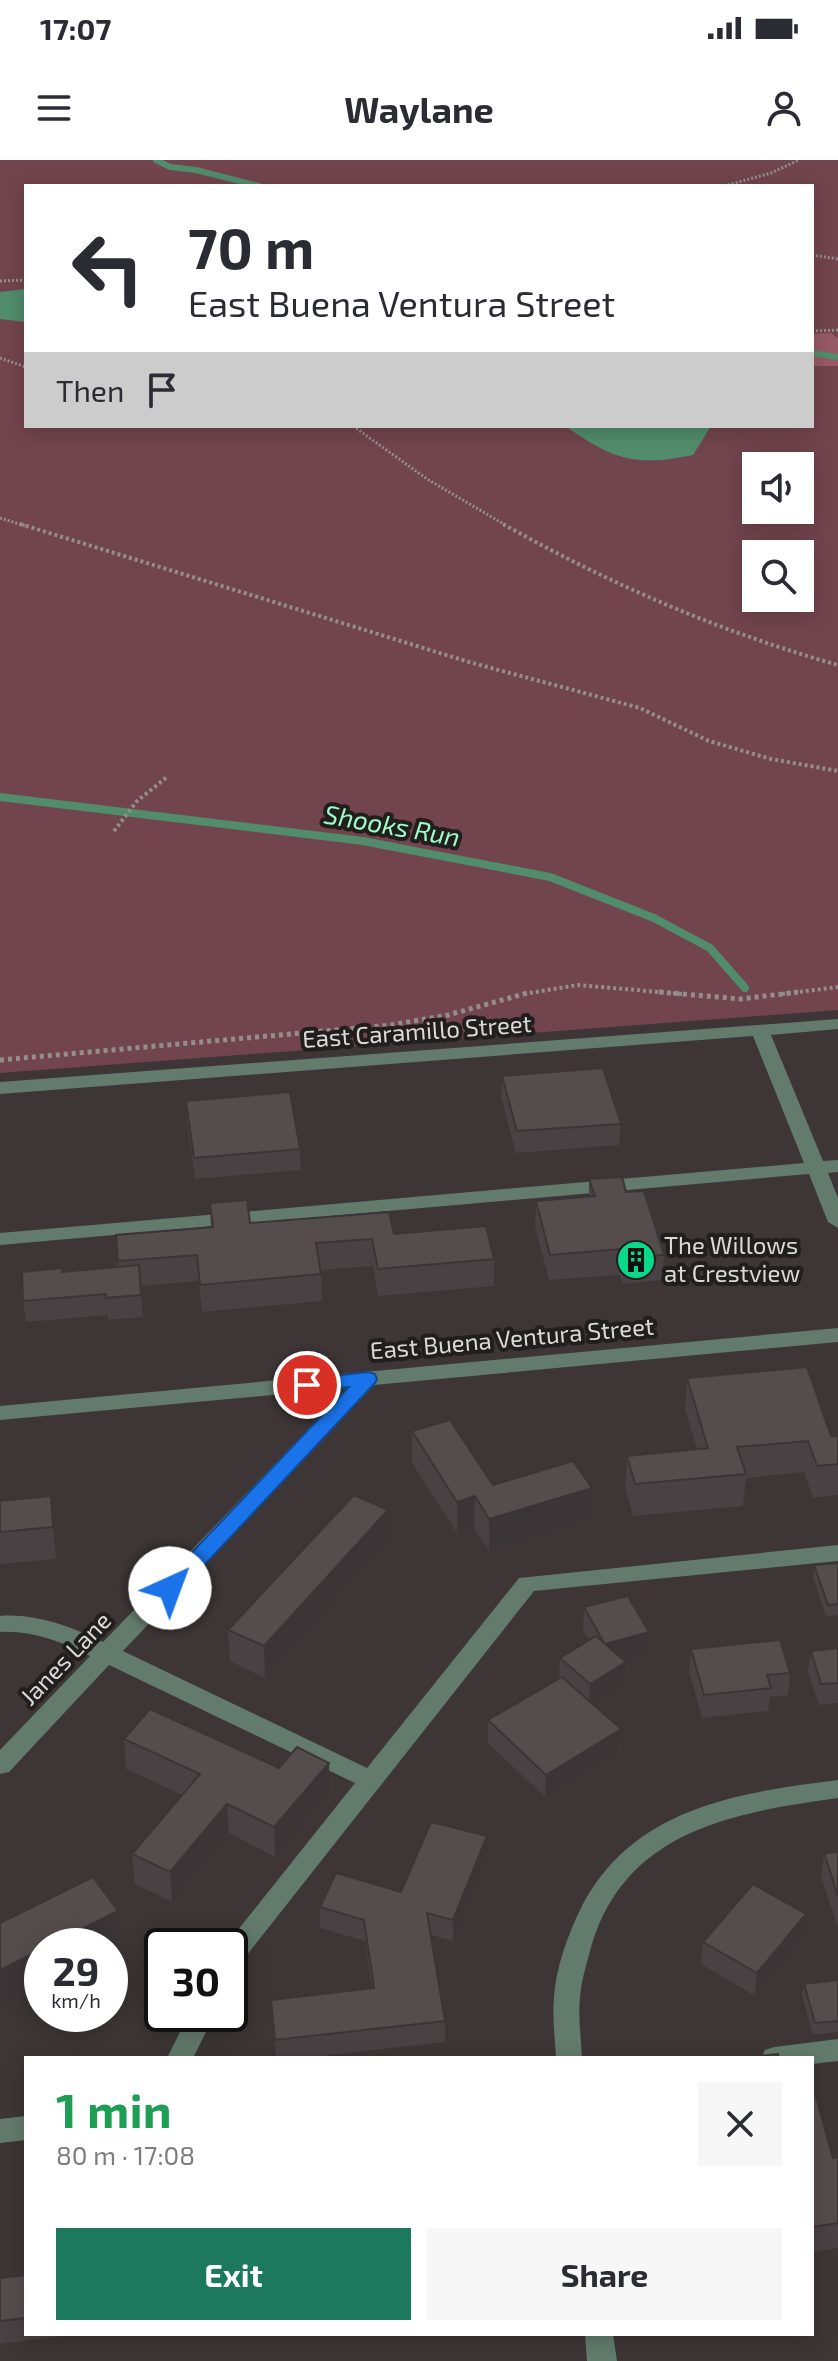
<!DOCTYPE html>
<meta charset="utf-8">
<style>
:root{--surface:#fff;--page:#f7f7f7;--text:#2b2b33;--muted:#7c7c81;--accent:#1c795b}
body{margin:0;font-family:"Exo 2",sans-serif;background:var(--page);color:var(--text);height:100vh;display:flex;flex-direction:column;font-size:30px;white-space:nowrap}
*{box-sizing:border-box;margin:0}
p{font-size:26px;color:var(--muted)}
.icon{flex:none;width:44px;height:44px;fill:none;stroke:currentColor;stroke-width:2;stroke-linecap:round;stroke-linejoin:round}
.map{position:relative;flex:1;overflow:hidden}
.panel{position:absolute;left:24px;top:1896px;width:790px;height:280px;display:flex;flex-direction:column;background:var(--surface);border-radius:0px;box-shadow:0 4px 20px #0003}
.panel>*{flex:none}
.top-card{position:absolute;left:24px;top:24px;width:790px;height:244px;border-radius:0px;box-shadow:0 4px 20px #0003;background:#fff;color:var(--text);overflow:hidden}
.tools{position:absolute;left:742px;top:292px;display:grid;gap:16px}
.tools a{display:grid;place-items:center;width:72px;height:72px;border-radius:0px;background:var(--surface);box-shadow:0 4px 20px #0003;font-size:40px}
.speed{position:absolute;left:24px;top:1768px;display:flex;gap:16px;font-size:40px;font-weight:700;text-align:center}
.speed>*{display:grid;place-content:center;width:104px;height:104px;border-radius:50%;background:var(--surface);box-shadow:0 4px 20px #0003;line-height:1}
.speed small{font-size:20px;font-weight:400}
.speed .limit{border:4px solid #111;border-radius:12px;background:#fff;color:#111}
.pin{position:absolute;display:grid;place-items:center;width:68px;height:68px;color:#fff;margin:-34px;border:4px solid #fff;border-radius:50%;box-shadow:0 2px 8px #0007}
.me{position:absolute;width:88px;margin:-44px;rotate:43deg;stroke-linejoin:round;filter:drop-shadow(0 0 6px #0008)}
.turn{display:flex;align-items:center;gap:28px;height:168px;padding:0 32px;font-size:36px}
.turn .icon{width:104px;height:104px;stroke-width:2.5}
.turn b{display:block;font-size:56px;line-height:68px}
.then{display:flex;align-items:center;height:76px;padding:0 32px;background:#0003;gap:16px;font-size:30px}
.round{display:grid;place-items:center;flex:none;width:84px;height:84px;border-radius:0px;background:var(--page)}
.overview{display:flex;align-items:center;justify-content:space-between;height:136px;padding:0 32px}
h1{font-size:48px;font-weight:700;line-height:60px;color:#1e9e55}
.primary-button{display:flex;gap:16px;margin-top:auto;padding:16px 32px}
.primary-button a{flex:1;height:92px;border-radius:0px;background:var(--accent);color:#fff;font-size:32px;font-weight:700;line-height:92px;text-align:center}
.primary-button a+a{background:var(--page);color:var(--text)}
.status{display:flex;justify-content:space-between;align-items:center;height:56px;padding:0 40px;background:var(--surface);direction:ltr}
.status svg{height:22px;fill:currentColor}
header{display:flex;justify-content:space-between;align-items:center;height:104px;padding:0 32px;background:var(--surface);font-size:36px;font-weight:700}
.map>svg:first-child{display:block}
.green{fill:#72444e;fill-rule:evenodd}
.forest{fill:#975a67}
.water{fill:#518d6c}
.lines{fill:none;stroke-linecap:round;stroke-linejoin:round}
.stream-far1{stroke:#518d6c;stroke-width:6}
.stream{stroke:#518d6c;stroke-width:8}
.path-far2{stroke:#938d8e;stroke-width:3;stroke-dasharray:2 2;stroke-linecap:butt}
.path-far1{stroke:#938d8e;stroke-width:4;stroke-dasharray:3 3;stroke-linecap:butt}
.path{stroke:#938d8e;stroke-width:5;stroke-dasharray:4 4;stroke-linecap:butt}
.minor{fill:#627b6c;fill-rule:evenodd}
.wall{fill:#494143}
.shaded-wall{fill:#3c3537}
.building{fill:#554c4e;stroke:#3c3537;stroke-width:2}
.route{fill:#1a73e8;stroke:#114b97;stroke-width:2}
.labels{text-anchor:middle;stroke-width:8;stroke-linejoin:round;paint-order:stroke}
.street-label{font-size:24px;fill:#ddd8d9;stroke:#211e1e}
.poi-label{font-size:24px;fill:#ddd8d9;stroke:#211e1e;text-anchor:start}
.water-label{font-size:26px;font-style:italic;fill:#a0fac7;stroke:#211e1e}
</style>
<div class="status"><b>17:07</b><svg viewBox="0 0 49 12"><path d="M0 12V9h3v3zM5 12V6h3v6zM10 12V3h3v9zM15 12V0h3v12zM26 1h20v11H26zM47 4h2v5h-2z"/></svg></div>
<header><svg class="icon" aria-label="menu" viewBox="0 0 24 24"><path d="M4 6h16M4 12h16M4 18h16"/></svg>Waylane<svg class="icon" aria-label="person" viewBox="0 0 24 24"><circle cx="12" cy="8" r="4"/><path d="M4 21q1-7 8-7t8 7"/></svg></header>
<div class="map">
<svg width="838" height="2201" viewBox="0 0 838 2201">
<rect width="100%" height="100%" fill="#3d3536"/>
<!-- green -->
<path class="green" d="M0,0h838v850l-838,63zM26,26h786v240h-786zM756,306h44v44h-44zM756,394h44v44h-44z"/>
<!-- forest -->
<polygon class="forest" points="831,173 838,178 838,206 812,206 812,174"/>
<!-- water -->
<g class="water">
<polygon points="26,129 26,162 0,159 0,132"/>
<path d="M565,266h146l-18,29c-58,12 -79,5 -128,-29z"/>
</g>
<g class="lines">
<!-- stream-far1 -->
<g class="stream-far1">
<polyline points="156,0 170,7 196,10 259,26"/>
<polyline points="812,193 838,197"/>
</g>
<!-- stream -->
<polyline class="stream" points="0,637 363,681 550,717 654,758 710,788 745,828"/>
<!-- path-far2 -->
<g class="path-far2">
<polyline points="728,25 771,13 799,0"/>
<polyline points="812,95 838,99"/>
<polyline points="0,121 26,120"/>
<polyline points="812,171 838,170"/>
<polyline points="0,198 26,207"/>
<polyline points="353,266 427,319 507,366"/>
<polyline points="0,358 26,366"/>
</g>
<!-- path-far1 -->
<g class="path-far1">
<polyline points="20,364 469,502 640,548 709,581 771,599 838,611"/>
<path d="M503,364c107,60 217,108 335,141"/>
<polyline points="114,671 137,641 167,617"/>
<polyline points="524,834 578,825 682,834"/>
<polyline points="782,834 838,827"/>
</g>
<!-- path -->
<g class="path">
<polyline points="659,832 741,839 798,832"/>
<polyline points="0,900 391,865 448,855 531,832"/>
</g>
<!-- minor -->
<g class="minor">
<polygon points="838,859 838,869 771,875 823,1001 838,1000 838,1012 828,1013 838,1038 838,1068 828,1062 809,1014 0,1085 0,1073 804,1003 753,876 0,934 0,922"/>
<path d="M838,1168v14l-464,43 -251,266 244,117 152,-190 319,-33v16l-304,30 -295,374 -9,3v-22h-5l130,-163 -246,-118 -100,107 -9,2v-24l90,-94c-28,-14 -58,-26 -90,-24v-16c35,-3 72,11 103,26l245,-254 -348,32v-14z"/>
<path d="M838,1620v18c-109,15 -218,34 -249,157 -4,14 -8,28 -9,42 -2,20 1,41 2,61h-26c-1,-20 -4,-41 -2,-61 2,-29 13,-60 26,-87 51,-102 155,-117 258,-130z"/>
<polygon points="189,1854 215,1854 193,1898 167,1898"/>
<polygon points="838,1879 838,1901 812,1904 812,1898 761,1898 765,1890 774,1887"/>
<polygon points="26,1956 26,1980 0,1983 0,1959"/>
<polygon points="585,2174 613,2174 617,2201 587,2201"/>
</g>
</g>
<!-- wall -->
<g class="wall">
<polygon points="502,916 621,964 619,985 516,993 501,937"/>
<polygon points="186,941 300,989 301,1010 195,1019 187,962"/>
<polygon points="589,1019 626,1032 664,1095 662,1120 622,1124 620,1115 549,1120 535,1067 536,1041 589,1037"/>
<polygon points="210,1043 250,1063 394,1074 494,1099 494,1126 378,1136 373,1106 321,1110 322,1141 202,1152 199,1121 140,1126 143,1157 108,1160 108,1155 26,1162 23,1141 62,1112 118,1107 116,1075 211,1068"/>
<polygon points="687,1218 831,1276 838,1276 838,1335 813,1338 804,1312 746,1318 743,1346 633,1356 625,1327 627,1296 697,1289 685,1249"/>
<polygon points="412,1271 493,1325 591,1359 489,1391 474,1368 457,1373 412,1303"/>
<polygon points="0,1341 55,1368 56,1399 0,1404"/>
<polygon points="389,1382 265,1518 230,1501 228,1470"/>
<polygon points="838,1403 838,1455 826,1457 813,1417 814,1405"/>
<polygon points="584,1447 649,1472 648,1495 625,1501 625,1524 592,1544 621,1569 619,1592 545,1637 488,1583 488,1560 559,1519 560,1498 589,1480 583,1470"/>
<polygon points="838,1488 838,1543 819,1545 808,1512 811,1491"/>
<polygon points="691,1489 790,1513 788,1535 770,1537 768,1551 702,1558 689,1511"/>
<polygon points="124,1579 330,1633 275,1697 229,1673 172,1742 135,1724 132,1694 182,1635 126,1609"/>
<polygon points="838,1692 838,1768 821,1716 824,1693"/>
<polygon points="486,1697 453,1781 431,1775 445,1861 445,1882 303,1898 276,1898 271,1840 372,1828 365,1781 320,1768 320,1747 401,1732"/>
<polygon points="806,1754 803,1777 755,1836 701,1804 703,1782"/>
<polygon points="838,1820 838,1872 813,1875 802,1835 804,1824"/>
<polygon points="812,1930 833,1998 838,1997 838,2088 812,2092"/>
<polygon points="26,2115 26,2174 80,2174 0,2184 0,2118"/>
</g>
<!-- shaded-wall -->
<g class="shaded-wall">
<polygon points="592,1328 591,1359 489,1391 489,1359"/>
<polygon points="51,1336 55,1368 56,1399 53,1367"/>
<polygon points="475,1336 474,1368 457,1373 457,1342"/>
<polygon points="388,1350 389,1382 265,1518 264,1486"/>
<polygon points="649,1472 648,1495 604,1506 605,1484"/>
<polygon points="626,1502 625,1524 589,1547 590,1524"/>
<polygon points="621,1569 619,1592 545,1637 546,1615"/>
<polygon points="329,1603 330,1633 275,1697 274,1667"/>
<polygon points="227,1644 229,1673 172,1742 170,1712"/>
<polygon points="487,1676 486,1697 453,1781 453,1760"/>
<polygon points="118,1751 121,1783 110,1788 110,1786 48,1786"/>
<polygon points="806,1754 803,1777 755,1836 757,1813"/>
<polygon points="42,1789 42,1823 0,1844 0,1810"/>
</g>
<!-- building -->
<g class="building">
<polygon points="603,908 621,964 517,971 502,916"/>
<polygon points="290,932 300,989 194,998 186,941"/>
<polygon points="622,1017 626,1032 644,1031 664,1095 624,1098 621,1089 550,1095 536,1041 595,1036 589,1019"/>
<polygon points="247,1040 250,1063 389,1052 394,1074 486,1066 494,1099 378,1109 372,1079 316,1083 321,1114 200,1125 197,1095 118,1101 116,1075 213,1067 210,1043"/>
<polygon points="139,1105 141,1135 106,1138 106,1134 23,1141 22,1112 62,1108 62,1112"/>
<polygon points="807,1207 831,1276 838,1276 838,1304 817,1306 808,1281 737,1287 746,1314 635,1324 627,1296 708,1288 687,1218"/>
<polygon points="450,1260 493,1325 573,1301 592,1328 489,1359 475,1336 457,1342 412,1271"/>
<polygon points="354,1335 388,1350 264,1486 228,1470"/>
<polygon points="51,1336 53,1367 0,1372 0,1341"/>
<polygon points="838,1403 838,1444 828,1445 814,1405"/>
<polygon points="628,1436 649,1472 605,1484 626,1502 590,1524 560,1498 596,1476 604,1483 584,1447"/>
<polygon points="780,1480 790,1513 767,1515 771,1528 704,1535 691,1489"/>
<polygon points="838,1488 838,1523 821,1524 811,1491"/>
<polygon points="562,1517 621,1569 546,1615 488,1560"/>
<polygon points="150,1549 279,1608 297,1587 329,1603 274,1667 227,1644 170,1712 132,1694 200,1614 124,1579"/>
<polygon points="431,1662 487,1676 453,1760 427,1753 445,1861 275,1880 271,1840 374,1828 364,1760 320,1747 336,1713 401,1732"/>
<polygon points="838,1692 838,1736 824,1693"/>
<polygon points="93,1717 118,1751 48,1786 42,1786 42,1789 0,1810 0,1763"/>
<polygon points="753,1724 806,1754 757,1813 703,1782"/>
<polygon points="838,1820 838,1861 815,1863 804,1824"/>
<polygon points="778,1894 779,1898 743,1898"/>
<polygon points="814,1929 833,1998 838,1997 838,2063 812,2067 812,1930"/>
<polygon points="26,2115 26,2158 0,2161 0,2118"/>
</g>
<!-- route -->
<polygon class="route" points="368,1212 375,1214 377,1219 375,1223 178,1433 163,1433 160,1428 163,1423 349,1227 307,1231 300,1229 297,1225 300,1220"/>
<!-- icons -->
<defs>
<g id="building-disc" transform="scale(2)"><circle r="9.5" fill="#09d98b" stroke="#211e1e"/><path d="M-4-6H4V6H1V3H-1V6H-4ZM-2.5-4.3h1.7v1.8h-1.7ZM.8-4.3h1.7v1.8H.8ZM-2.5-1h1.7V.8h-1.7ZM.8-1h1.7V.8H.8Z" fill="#111"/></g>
</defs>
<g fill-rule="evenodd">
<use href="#building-disc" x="636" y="1100"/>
</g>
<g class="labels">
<!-- street labels -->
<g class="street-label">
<text transform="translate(417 872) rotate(-4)" y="8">East Caramillo Street</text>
<text transform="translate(512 1179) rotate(-5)" y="8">East Buena Ventura Street</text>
<text transform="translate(66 1499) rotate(-46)" y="8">Janes Lane</text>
</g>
<!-- poi labels -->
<g class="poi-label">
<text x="664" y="1094">The Willows<tspan x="664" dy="28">at Crestview</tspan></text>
</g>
<!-- water labels -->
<g class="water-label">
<text transform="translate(392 666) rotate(10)" y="9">Shooks Run</text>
</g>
</g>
</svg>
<div class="tools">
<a><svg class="icon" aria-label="sound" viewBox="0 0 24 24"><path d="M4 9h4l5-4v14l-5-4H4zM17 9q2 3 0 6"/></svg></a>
<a><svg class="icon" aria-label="search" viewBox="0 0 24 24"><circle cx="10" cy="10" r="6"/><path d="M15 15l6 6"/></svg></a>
</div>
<div class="speed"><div>29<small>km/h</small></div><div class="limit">30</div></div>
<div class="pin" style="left:307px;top:1225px;background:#d93025"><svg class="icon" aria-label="arrive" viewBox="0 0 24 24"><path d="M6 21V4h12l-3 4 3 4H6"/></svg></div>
<svg class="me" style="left:170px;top:1428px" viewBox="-20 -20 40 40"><circle r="19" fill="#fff"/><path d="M0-13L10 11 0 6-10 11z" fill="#1a73e8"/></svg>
<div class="top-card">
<div class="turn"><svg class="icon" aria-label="left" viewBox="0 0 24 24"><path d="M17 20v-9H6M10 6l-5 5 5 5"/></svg><div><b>70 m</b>East Buena Ventura Street</div></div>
<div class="then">Then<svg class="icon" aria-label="arrive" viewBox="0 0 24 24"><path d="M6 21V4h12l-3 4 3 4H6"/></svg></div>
</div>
<section class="panel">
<div class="overview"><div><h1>1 min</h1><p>80 m · 17:08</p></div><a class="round"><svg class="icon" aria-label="close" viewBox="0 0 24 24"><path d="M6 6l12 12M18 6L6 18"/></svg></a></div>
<div class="primary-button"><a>Exit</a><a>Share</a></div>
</section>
</div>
